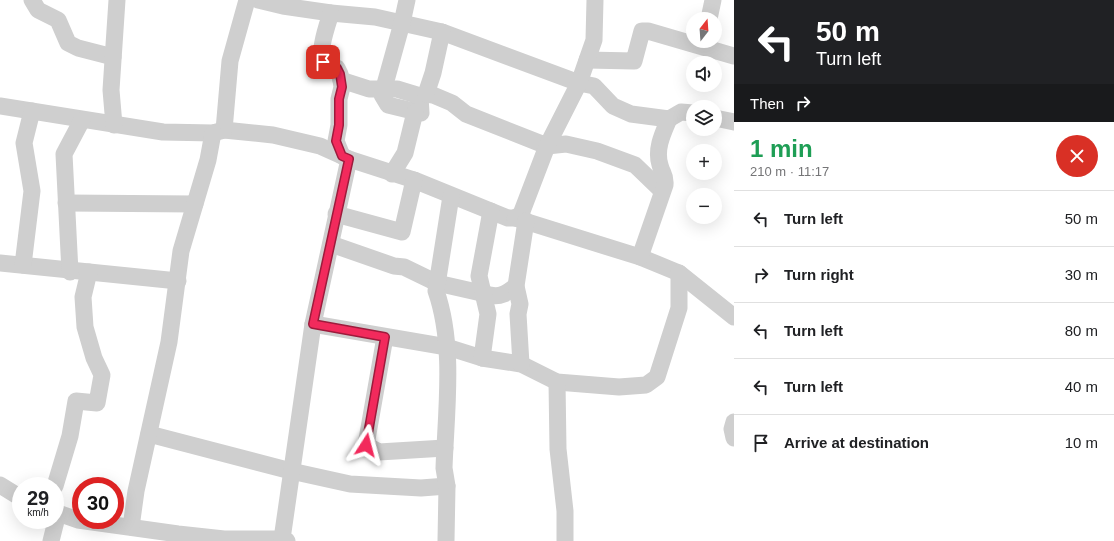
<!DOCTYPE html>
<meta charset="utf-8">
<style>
:root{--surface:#fff;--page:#f6f6f6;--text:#202124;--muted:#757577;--line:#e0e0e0}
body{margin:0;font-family:Arial,sans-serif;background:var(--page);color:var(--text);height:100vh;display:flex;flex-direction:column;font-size:15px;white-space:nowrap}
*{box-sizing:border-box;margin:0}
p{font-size:13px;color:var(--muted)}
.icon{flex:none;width:22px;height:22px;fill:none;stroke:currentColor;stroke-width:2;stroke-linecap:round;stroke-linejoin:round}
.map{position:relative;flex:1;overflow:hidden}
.panel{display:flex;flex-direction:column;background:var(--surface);width:380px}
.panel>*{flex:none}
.banner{background:#202124;color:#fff;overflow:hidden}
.needle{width:26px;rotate:17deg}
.buttons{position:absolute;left:686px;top:12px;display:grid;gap:8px}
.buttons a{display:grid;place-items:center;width:36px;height:36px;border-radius:50%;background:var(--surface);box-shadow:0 4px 16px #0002;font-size:20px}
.speed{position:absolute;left:12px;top:477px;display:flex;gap:8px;font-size:20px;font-weight:700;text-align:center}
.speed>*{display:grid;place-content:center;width:52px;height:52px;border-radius:50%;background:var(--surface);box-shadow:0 4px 16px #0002;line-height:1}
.speed small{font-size:10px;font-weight:400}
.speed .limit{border:6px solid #d22;background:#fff;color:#111}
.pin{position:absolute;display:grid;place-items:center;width:34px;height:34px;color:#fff;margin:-17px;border-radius:8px;box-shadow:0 2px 6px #0006}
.me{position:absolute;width:44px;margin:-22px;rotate:9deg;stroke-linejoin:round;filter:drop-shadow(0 0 3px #0008)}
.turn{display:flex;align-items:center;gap:14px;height:84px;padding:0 16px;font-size:18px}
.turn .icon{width:52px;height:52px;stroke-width:2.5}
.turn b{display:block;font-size:28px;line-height:34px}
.then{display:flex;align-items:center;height:38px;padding:0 16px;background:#0003;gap:8px;font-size:15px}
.round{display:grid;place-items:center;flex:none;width:42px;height:42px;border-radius:21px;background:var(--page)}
.summary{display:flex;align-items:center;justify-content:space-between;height:68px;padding:0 16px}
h1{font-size:24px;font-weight:600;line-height:30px;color:#1e9e55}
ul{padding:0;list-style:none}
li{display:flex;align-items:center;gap:12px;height:56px;padding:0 16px;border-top:1px solid var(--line)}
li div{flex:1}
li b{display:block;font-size:15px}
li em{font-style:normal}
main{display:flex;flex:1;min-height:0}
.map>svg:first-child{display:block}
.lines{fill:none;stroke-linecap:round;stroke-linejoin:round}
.minor{stroke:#cfcfcf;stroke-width:17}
.route-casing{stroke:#9d1b3c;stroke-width:10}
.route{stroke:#f22a5c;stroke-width:7}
</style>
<main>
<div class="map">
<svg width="734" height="541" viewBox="0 0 734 541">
<rect width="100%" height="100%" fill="#fff"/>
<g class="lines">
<!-- minor -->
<g class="minor">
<polyline points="32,0 38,10 58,20 68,43 78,48 113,57"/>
<polyline points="258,0 283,6 331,13 375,17 442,32 579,83 594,86 613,106 631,114 669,119 681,112 693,113"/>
<polyline points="407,0 402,23 382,95 388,105 421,113 420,96"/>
<path d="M331,13c-3,10 -15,42 -6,51 2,2 8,3 12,4l3,6 2,13 -3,12v26l-3,16 6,15"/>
<polyline points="709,19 713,0"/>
<polyline points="587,60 634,61 642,31 648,31 734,56"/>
<polyline points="341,80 369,89 397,89 420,96 426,94 433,95 452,103 466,114 547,146 566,144 597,151 635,165 662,191"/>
<polyline points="426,94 433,73 442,32"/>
<polyline points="0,106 163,132 213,133 224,130 273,135 320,146 349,159 414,180 508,218 515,218 640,257 679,273 734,317"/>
<polyline points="715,118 734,122"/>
<polyline points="114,125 111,90 117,0"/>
<polyline points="224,130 230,61 247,0"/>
<polyline points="392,174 405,153 415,112"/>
<polyline points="66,203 195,204"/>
<polyline points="336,214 402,232 414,180"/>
<polyline points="515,218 521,214 547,146 579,83 587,60 594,40 595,0"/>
<path d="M331,244l63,22 10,1 33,16 53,12c11,3 18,-3 26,-9"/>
<path d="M640,257l25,-72c1,-11 -3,-11 -5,-20 -5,-16 3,-32 9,-46"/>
<polyline points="0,263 178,281"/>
<polyline points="23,265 32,191 24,143 32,111"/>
<polyline points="70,272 64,154 82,120"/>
<polyline points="313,324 447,347 482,358 521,364 557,382 619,387 646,385 657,377 679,308 679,273"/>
<polyline points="385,337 366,445 379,452 445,448"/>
<polyline points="482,358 488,314 479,276 491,211"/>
<polyline points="521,364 518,314 520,304 516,286 526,221"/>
<polyline points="557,382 558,449 565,511 565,541"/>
<polyline points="734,422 732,429 734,438"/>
<polyline points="149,434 291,471 350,484 421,488 447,486"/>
<polyline points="0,485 21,498"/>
<polyline points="55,486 70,436 76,401 97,403 102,375 94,358 85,327 83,297 89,272"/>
<polyline points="55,512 78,520 178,534 224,539 282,539 287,541"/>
<polyline points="131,527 136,491 169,342 181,251 208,160 213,133"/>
<polyline points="282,539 313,324 349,159"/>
<polyline points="51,541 58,513"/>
<path d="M446,541l1,-55 -3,-18c2,-57 11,-123 -8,-177l15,-95"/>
</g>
</g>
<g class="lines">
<!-- route casing -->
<g class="route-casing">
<polyline id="route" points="323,62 326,64 337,68 340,74 342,87 339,99 339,125 336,141 342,156 349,159 313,324 385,337 366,445"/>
</g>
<!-- route -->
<use href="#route" class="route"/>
</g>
</svg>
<div class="buttons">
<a><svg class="needle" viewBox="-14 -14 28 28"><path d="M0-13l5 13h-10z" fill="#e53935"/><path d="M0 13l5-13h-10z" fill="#757577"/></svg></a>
<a><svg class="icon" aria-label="sound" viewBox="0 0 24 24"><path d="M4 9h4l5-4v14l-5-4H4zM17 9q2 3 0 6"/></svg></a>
<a><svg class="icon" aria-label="layers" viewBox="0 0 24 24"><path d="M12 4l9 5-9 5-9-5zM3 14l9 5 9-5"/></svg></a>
<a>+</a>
<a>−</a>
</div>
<div class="speed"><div>29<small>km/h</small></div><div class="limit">30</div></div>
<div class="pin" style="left:323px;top:62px;background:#d93025"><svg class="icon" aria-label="arrive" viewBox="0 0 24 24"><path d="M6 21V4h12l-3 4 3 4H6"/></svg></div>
<svg class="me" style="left:366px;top:445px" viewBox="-20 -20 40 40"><path d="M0-17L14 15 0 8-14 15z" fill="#f22a5c" stroke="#fff" stroke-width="4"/></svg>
</div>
<section class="panel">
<div class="banner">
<div class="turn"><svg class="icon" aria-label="left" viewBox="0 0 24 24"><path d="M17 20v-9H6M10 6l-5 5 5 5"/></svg><div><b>50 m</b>Turn left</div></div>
<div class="then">Then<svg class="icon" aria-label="right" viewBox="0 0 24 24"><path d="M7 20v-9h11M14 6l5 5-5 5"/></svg></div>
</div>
<div class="summary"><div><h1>1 min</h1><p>210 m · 11:17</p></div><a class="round" style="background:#d93025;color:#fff"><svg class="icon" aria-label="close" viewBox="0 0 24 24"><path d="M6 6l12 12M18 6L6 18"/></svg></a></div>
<ul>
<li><svg class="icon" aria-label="left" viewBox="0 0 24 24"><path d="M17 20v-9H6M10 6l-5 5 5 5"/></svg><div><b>Turn left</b></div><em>50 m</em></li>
<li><svg class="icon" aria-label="right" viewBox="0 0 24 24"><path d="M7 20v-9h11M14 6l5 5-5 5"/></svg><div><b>Turn right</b></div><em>30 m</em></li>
<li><svg class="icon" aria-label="left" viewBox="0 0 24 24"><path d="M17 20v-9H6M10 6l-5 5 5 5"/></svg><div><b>Turn left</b></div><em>80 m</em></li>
<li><svg class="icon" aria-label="left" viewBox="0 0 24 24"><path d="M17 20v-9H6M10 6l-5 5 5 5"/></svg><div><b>Turn left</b></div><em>40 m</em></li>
<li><svg class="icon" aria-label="arrive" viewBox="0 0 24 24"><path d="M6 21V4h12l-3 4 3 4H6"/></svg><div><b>Arrive at destination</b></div><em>10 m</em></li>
</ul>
</section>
</main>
